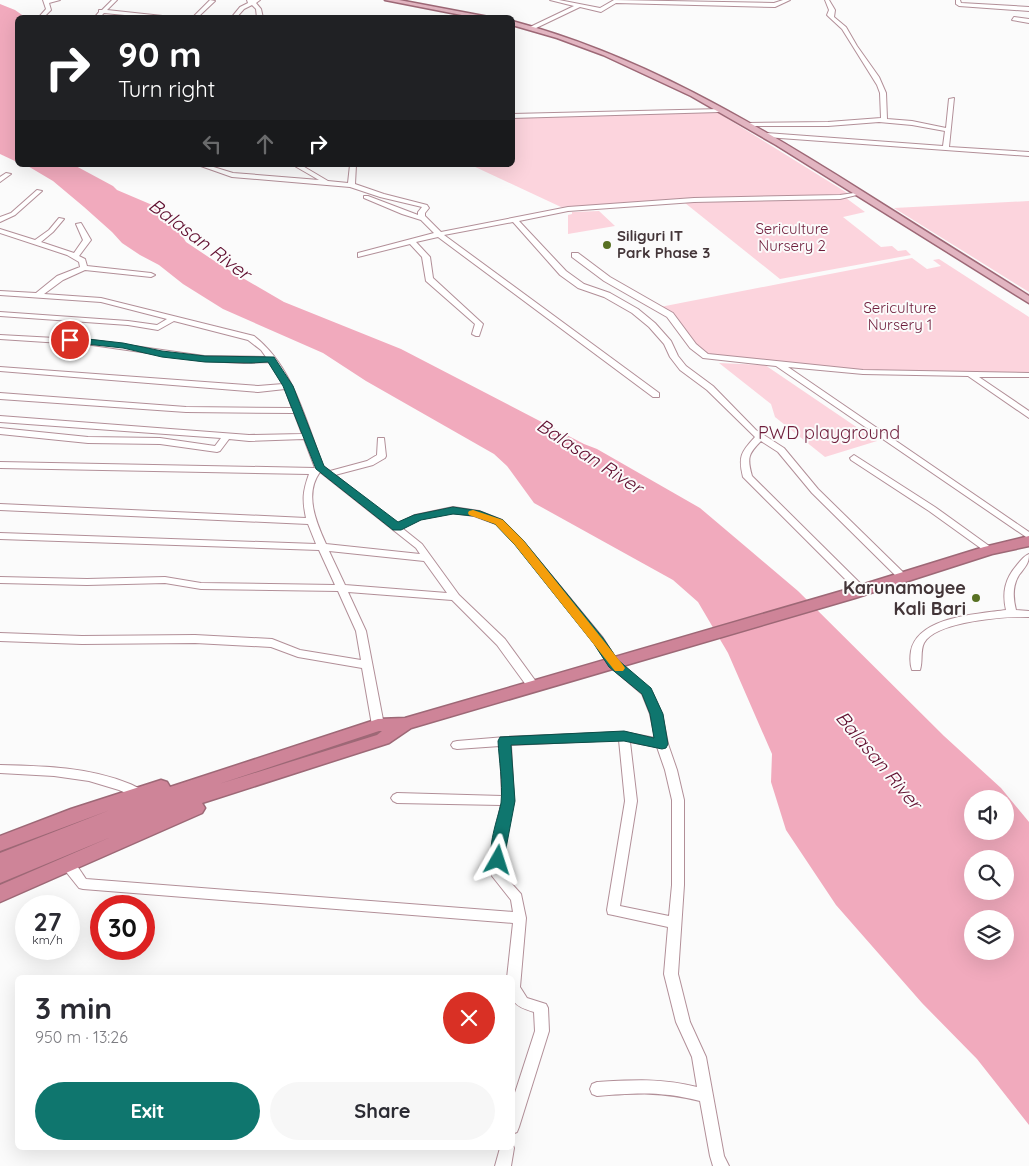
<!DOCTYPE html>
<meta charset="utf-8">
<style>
:root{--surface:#fff;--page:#f7f7f7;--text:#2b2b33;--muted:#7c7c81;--accent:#0f766e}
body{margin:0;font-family:Quicksand,sans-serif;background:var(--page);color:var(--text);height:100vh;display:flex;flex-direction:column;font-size:19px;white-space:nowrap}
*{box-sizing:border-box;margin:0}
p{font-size:16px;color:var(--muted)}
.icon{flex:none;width:28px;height:28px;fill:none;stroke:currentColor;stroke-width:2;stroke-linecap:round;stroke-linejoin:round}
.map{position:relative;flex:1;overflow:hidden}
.sheet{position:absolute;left:15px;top:975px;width:500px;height:175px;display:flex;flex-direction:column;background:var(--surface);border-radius:8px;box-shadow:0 5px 20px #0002}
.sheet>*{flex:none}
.guide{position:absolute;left:15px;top:15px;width:500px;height:152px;border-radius:8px;box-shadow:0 5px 20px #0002;background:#202124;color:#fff;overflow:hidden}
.fabs{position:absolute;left:964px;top:790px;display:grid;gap:10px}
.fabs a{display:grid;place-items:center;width:50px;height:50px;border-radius:50%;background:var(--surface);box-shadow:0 5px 20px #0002;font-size:25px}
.speed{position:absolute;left:15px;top:895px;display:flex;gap:10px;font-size:25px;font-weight:700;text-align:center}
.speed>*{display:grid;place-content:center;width:65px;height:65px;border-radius:50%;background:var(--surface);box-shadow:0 5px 20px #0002;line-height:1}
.speed small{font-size:12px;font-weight:400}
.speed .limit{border:8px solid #d22;background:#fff;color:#111}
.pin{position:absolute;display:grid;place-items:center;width:42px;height:42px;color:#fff;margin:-21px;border:2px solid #fff;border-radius:50%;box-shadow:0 1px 5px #0007}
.me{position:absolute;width:55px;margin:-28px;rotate:6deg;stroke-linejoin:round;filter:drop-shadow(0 0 4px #0008)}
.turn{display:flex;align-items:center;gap:18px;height:105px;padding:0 20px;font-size:22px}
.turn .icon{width:65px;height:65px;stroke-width:2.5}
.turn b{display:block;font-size:35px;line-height:42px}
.lanes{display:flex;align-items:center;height:48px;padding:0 20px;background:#0003;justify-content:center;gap:25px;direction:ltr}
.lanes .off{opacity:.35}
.round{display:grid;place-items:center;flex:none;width:52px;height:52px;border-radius:26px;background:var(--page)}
.summary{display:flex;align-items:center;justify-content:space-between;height:85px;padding:0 20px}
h1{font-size:30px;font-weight:700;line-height:38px}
.button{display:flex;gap:10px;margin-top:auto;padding:10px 20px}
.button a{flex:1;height:58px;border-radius:30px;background:var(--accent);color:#fff;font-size:20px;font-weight:700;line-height:58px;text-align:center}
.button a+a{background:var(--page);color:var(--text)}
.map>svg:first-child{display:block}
.green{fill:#fcd4dd}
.water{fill:#f1aabd;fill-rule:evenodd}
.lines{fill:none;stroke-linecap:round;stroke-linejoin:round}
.minor-casing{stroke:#b28f98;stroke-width:2}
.major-casing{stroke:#9d6876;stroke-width:3}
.highway-casing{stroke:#9d6876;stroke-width:3}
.minor{fill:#fff;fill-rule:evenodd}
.major{fill:#e2b5c1;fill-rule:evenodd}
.highway{fill:#ce8498;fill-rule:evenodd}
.route{fill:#0f766e;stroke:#0a4d48}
.slow{fill:#f59e0b}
.poi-dot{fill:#587123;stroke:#fbfbfb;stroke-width:2}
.labels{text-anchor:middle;stroke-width:4;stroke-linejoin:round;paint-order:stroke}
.far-park-label{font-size:15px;fill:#6e1d3b;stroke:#fbfbfb}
.far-poi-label{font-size:15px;font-weight:bold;fill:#433538;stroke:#fbfbfb;text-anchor:start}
.park-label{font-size:18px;fill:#6e1d3b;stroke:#fbfbfb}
.poi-label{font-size:18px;font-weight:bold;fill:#433538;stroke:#fbfbfb;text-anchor:end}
.water-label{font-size:19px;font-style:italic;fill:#600e2f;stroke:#fbfbfb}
</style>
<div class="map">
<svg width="1029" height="1166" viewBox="0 0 1029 1166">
<rect width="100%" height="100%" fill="#fbfbfb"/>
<!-- green -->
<g class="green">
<polygon points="715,111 849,194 704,198 561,207 471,165 512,165 513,117"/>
<polygon points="846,198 865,212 843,217 881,247 892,246 898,251 906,250 911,255 780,279 685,203"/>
<polygon points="1029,201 1029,292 894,208"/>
<polygon points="599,211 615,226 568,234 568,215 572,214 572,212"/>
<polygon points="912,258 927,269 941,266 933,260 939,259 1029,317 1029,374 865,371 704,354 660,307"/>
<polygon points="719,363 765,365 877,441 825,457 775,417 771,404"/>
</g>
<!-- water -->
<g class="water">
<polygon points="0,4 15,10 25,17 18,18 17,162 0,154"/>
<path d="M26,165h48l39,21 4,4 40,17 6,5 3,9 13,10 7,11 36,24 62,36 117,47 183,95 13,5 103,59 52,44 46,39 146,145 57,52 28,34v303l-52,-66 -55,-56 -86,-98 -50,-75 -15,-48 1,-28 -44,-101 -30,-51 -25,-22 -139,-77 -27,-37 -13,-12 -128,-73 -43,-28 -100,-44 -40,-25 -24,-19 -19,-10 -18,-12 -10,-11 -28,-25 -31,-26zM972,799h33v32h-33zM972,859h33v32h-33zM972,919h33v32h-33z"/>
</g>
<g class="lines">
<!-- minor casing -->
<g class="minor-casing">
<g id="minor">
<polygon points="43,0 60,0 49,3 51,10 43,18 38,18 46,9"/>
<polygon points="112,0 117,0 107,10 181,18 156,18 104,13 99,18 94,18 99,12 99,10 102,10"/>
<polygon points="210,0 215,1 197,18 192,18"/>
<polygon points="247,0 260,0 256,3 261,9 263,18 257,18 256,9 252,5 244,9 236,18 231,18 240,7 248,3"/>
<polygon points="550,0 559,0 600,8 614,0 774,3 783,0 790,0 775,7 616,3 601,12 580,7 534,29 530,29 530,27 574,6"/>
<polygon points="825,0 829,0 835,10 834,17 846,27 857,46 879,77 886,93 887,119 912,121 946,128 949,99 954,98 949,147 1029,152 1029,156 766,137 763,135 766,133 943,146 945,131 912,125 879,122 828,126 746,126 746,124 748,123 828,122 881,118 880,93 877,85 842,29 829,17 827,15 829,10"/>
<polygon points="956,0 960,0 961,3 1029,7 1029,11 959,6 956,4"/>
<polygon points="1014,17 1029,19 1029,23 1012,20"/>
<polygon points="721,109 721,111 719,112 512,118 512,114"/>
<path d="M198,165h9l26,8 86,7 -26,-15h8l27,16 20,2 2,-18h6l-1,19 29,10 43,11 2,3 -4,5v3l16,16 127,-25 126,-9 146,-3 21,-3v2l-21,5 -146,3 -126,9 -49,10 47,50 18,13 26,9 28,16 17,14 16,18 7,15 8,10 27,20 43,44 28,18 34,41 90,88 -1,2h-8l-87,-86 -34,-41 -17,-11c-13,13 -14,17 -9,35l115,114 -5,3 -4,-1 -115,-115c-5,-20 -2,-25 12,-40l-48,-47 -27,-20 -10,-13 -6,-13 -15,-17 -17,-14 -28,-16 -26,-9 -18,-13 -47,-53 -69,13 215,158v4h-6l-215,-160 -22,5 14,15 3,21 50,46 -4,12h-3l-4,-2 3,-10 -49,-43 -4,-24 -12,-13 -52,13v-4l76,-20 -13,-13 -19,-6 -38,-16v-2h4l50,19v-3l4,-5 -42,-10 -30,-10 -118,-10z"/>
<polygon points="6,173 11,174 0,182 0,177"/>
<polygon points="37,190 42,191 15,215 0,222 0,217 11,213"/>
<path d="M59,218l5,1 -11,13 -12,10 33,11 9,-13 -7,-16 5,-1 10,17 -12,16 6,3 2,7 64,7 4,2 -4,2 -66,-7 -22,10 -19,14 57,4 153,38c39,30 52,86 69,130l7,5 37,-10 10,-6 1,-17h6l2,18 -1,2 -12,7 -38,10 62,49 18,-9 38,-8 26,4 23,9 20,20 81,98 14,22 35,32 10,22 6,30 9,26 7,30v85l-6,89 12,48 16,35 18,99 5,10h-16l-3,-10 -10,-55c-39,-10 -64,-8 -103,-5l-5,-2 -2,-5 2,-5 5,-2c36,-2 64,-4 100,5l-5,-30 -16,-35 -12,-48 4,-47 -55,-12 -5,-1 -1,-4 18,-109 -6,-61 -108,5 3,56 -9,42 -1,32 17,19 5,24 -6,69 7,11 19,6 2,4 1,23 -30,96 -2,5 -5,2v-32l23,-71 -1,-19c-24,-7 -22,-11 -22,-34h-5l6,-55 -430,-34 -4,-1 -16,-20 -2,-4 2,-4c11,-3 17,11 23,19l427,33 -2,-12 -19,-24 1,-33 8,-38 -104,-2 -4,-2 -2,-3 2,-3 4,-2 105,3 -2,-50 -43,3 -4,-1 -2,-3 2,-3 4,-1 48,-4 119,-5 31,6 -5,-24 -8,-20 -33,-28 -14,-22 -79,-100 -20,-20 -22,-8 -21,-3 -32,6 -19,9 20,16 37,51 46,44 32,44 1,3 -1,3h-8l-32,-44 -45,-45 -104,-8 18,39 18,94 -2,3h-8l-2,-3 -10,-57 -64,-11 -27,-10 -76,-4 -113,1 -82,-3v-8l82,3 113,-1 77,4 28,11 61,10 -5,-29 -18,-40 -137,-2 -36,-6 -78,2 -87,-2v-6l87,2 78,-2 36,6 134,2 -16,-35 -319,-11v-6l316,11 -8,-20 -308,-14v-6l306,14c-4,-19 -3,-27 3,-44l-309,-6v-6l315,6 -11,-29 -55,2 -20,-2 -9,12 -3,1 -57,-8 -72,-1 -88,-9v-6l88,9 72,1 55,8 6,-8 -221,-16v-6l249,19 53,-1 -8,-21 -108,-1 -186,-13v-6l186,14 106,1 -7,-19 -27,3 -258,-21v-4l258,19 25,-2 -14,-22 -25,1 -40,-2 -112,-16 -92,-6v-4l92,5 112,16 62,1 -5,-7 -13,-10 -74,-19 -16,9 -30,-5 -128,-9v-4l128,9 29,4 10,-6 -66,-17 -101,-7v-4l36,2 21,-17 23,-9 -1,-5 -12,-7 -67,-22v-4l35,11 14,-10zM320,472l96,76 4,6 -94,-10c-10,-22 -22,-50 -6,-72zM329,551l95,10 23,32 -102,-8zM630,742l27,5 8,23 7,30v85l-3,31 -49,-10 17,-105z"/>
<polygon points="572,253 578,253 610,277 673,313 696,344 708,354 863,370 1029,373 1029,377 979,377 1029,411 1029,418 968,376 863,374 788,367 1029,532 1029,539 776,366 703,358 690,348 667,317 604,281 572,257"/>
<polygon points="854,455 935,507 992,548 994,550 992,552 986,552 929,511 851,460 850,458"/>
<path d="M1029,554c0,10 -4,13 -10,21 -7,11 -6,23 -3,35l13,1v6c-22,-1 -93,4 -105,26 -4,8 -1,18 -4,27h-8c-2,-6 -2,-13 -1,-19 7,-35 68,-37 95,-41 -4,-18 -1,-31 11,-45 4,-5 7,-9 12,-11z"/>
<path d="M0,765c44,1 89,2 130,19 6,3 13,5 16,10l-2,3 -4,2 -21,-9 -30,-9 -35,-5 -54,-3z"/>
<polygon points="512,1143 514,1148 511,1166 495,1166 500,1148 512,1148"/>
</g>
</g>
<!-- major casing -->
<g class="major-casing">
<g id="major">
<polygon points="385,0 399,0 494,18 477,18"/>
<path d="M512,21c128,34 239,100 350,170 55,35 111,70 167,105v7l-253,-158 -85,-49 -88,-41 -46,-17 -45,-13z"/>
</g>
</g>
<!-- highway casing -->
<g class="highway-casing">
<path id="highway" d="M1029,536v10l-37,8 -137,44 -444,130 -22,15 -187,60 3,5 -3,5 -202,89v-17l111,-48 -111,46v-30l110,-43 -110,41v-15l71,-27 90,-29 6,2 3,5 208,-68 27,-1 440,-128 139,-43zM379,731h3l-5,4 -158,49z"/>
</g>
<!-- minor -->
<use href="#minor" class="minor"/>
<!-- major -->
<use href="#major" class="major"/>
<!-- highway -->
<use href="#highway" class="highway"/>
</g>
<!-- route -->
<path class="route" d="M70,337l53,6 39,8 43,5 69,1 19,29 31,80 74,56 16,-7 39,-8 27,4 23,9 20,20 80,98 15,22 33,28 12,26 5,30 -2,4 -4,1 -38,-8 -113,4 4,56 -12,63 -5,1 -5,-1c-7,-15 5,-46 8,-61 2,-20 -2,-43 -3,-62l2,-4 124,-6 30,7 -4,-24 -8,-20 -33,-27 -15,-23 -79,-99 -20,-21 -21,-8 -21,-2 -32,6 -20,10h-8l-77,-61 -33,-83 -15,-24 -17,1 -46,-1 -43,-5 -39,-9 -56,-6 -1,-2z"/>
<!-- slow -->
<polygon class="slow" points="473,510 503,520 523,540 623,665 625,668 623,671 615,671 515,545 495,524 469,515 468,513 469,511"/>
<!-- markers -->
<g class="poi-dot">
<circle cx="607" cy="245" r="5"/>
<circle cx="976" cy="598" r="5"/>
</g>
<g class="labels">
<!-- far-park labels -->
<g class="far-park-label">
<text x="792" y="234">Sericulture<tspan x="792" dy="17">Nursery 2</tspan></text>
<text x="900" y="313">Sericulture<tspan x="900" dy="17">Nursery 1</tspan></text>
</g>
<!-- far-poi labels -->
<g class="far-poi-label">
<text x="617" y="241">Siliguri IT<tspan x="617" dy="17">Park Phase 3</tspan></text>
</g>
<!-- park labels -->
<g class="park-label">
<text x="829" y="439">PWD playground</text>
</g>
<!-- poi labels -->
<g class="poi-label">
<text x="966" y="594">Karunamoyee<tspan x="966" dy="21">Kali Bari</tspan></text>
</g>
<!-- water labels -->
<g class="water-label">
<text transform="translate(200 239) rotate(37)" y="7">Balasan River</text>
<text transform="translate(590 456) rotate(33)" y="7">Balasan River</text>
<text transform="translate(879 760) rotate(50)" y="7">Balasan River</text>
</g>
</g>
</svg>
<div class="fabs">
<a><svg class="icon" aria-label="sound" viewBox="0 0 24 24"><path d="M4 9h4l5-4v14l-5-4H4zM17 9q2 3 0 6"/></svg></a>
<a><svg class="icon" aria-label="search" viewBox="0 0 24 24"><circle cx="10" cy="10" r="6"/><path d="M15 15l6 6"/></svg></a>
<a><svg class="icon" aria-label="layers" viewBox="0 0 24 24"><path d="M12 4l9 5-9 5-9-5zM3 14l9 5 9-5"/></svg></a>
</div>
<div class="speed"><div>27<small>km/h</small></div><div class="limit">30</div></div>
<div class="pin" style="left:70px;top:340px;background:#d93025"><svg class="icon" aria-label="arrive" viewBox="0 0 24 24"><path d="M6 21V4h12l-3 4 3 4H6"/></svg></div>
<svg class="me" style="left:498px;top:860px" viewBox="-20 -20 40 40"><path d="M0-17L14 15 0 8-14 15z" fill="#0f766e" stroke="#fff" stroke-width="4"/></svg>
<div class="guide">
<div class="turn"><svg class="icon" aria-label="right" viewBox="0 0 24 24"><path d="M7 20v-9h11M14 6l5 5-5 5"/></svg><div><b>90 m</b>Turn right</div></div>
<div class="lanes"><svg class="icon off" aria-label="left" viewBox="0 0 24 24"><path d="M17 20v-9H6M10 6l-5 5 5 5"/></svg><svg class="icon off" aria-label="ahead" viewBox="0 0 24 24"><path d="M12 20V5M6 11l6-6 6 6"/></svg><svg class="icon" aria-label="right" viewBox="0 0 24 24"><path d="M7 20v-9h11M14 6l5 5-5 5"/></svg></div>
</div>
<section class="sheet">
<div class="summary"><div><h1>3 min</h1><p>950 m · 13:26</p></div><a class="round" style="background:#d93025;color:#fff"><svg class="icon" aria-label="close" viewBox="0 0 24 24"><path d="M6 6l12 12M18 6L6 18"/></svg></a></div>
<div class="button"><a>Exit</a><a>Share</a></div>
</section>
</div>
